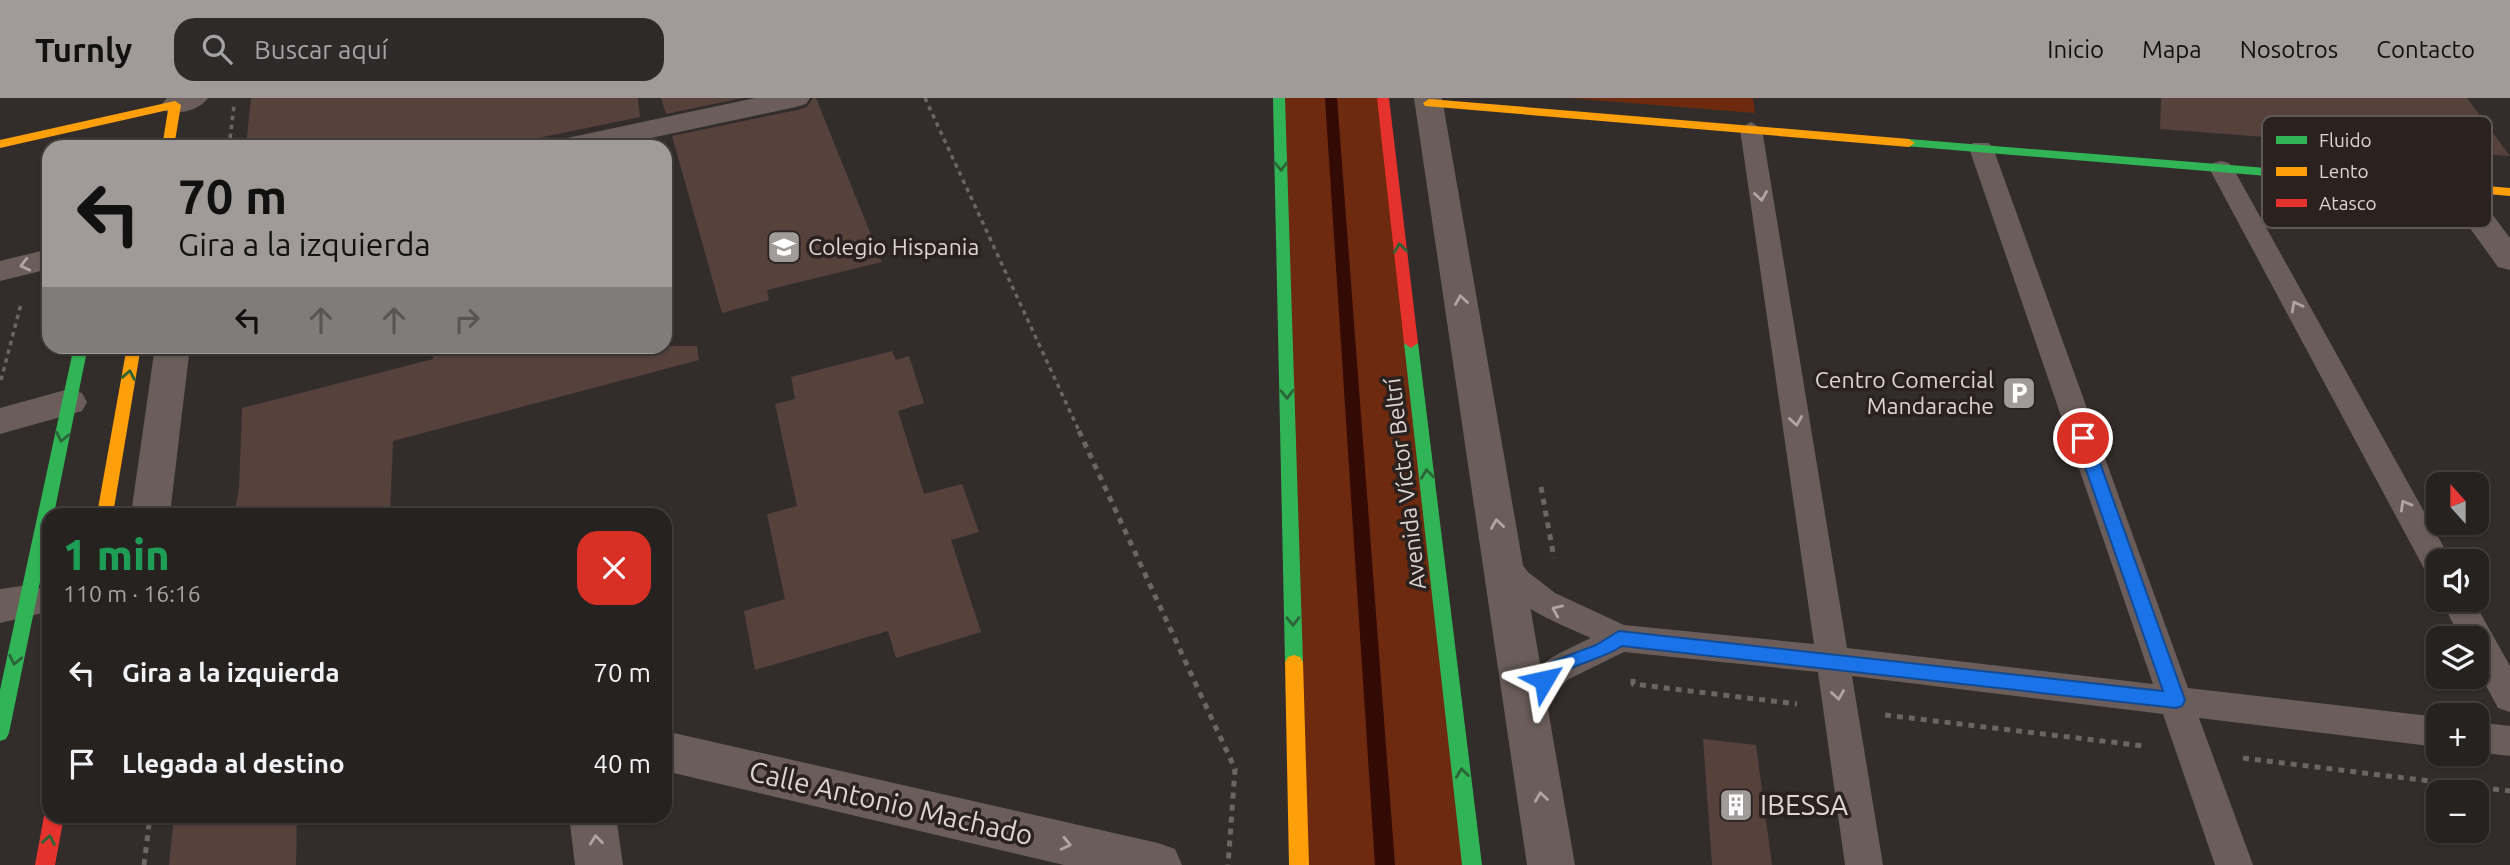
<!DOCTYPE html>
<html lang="es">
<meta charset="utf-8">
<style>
:root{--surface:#262220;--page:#2e2a29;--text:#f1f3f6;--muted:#a4a4a5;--line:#423f3e;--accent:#a09b98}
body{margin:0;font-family:Ubuntu,sans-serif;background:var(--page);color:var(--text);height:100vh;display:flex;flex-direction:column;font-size:26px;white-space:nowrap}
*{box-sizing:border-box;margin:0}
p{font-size:23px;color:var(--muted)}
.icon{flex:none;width:38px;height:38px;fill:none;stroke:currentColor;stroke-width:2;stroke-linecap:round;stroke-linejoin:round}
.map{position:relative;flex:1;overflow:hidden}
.drawer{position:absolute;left:42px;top:410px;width:630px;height:315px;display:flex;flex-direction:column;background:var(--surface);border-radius:21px;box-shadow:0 2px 5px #0004,0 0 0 2px var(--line)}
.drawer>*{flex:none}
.hud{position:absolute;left:42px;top:42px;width:630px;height:214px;border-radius:21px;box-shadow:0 2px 5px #0004,0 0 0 2px var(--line);background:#a09b98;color:#111;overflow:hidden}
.needle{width:46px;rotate:339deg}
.controls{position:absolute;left:2426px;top:374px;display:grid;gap:14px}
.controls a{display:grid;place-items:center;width:63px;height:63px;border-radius:14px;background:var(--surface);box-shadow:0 2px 5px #0004,0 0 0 2px var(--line);font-size:35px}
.pin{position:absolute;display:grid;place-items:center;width:60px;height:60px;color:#fff;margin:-30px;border:4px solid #fff;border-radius:50%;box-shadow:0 2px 7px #0007}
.me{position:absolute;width:77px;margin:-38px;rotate:54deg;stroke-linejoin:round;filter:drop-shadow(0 0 5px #0008)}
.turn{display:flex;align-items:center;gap:24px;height:147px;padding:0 21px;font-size:32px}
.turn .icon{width:91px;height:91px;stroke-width:2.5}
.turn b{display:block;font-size:49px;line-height:60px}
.lanes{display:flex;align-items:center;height:66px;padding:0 21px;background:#0003;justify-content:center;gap:35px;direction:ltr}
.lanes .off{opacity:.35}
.round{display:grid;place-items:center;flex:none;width:74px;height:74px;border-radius:21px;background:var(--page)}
.headline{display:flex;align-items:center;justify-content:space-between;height:119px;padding:0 21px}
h1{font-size:42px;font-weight:800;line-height:52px;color:#1e9e55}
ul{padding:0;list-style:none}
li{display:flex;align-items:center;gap:21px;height:91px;padding:0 21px}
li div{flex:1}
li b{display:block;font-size:26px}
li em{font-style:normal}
header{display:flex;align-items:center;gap:42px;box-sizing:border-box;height:98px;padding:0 35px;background:var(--accent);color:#111}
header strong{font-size:33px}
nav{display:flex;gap:38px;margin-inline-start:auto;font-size:24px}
.search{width:490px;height:63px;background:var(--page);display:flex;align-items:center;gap:18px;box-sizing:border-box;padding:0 24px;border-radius:21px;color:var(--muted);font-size:26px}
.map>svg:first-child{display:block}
.green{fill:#6d2a0e}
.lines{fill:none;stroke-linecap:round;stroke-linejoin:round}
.stream{fill:#330a04;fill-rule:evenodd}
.building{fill:#56423b}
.path-far1{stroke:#6e6461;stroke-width:3.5;stroke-dasharray:4.5 4.5;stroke-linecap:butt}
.path{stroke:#6e6461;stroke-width:5;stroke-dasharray:6 6;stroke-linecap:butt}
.lane{fill:#6b5e5a;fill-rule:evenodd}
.street{fill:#6b5e5a;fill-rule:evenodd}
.fast{fill:#30b455;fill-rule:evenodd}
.slow{fill:#ff9f0a;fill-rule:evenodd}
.jam{fill:#e5322d;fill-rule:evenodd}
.oneway{stroke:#2d6437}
.oneway2{stroke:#afa6a3}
.route{fill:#1a73e8;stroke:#114b97;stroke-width:2}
.labels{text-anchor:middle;stroke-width:7;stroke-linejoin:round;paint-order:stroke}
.poi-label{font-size:23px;fill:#dcd6d3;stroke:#2b221f;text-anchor:start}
.street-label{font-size:23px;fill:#dcd6d3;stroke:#2b221f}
.near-street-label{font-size:28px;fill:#dcd6d3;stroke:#2b221f}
.near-poi-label{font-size:28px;fill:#dcd6d3;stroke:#2b221f;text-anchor:start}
.key{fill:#2b221f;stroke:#605855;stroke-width:2}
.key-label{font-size:19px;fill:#dcd6d3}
</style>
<header>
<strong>Turnly</strong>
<div class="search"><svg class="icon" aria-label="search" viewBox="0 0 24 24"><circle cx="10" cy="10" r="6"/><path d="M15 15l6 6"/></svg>Buscar aquí</div>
<nav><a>Inicio</a><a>Mapa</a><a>Nosotros</a><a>Contacto</a></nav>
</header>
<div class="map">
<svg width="2510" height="767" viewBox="0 0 2510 767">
<rect width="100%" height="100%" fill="#322d2b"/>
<!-- green -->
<g class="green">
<polygon points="1279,0 1383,0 1472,767 1298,767"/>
<polygon points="1568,0 1753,0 1755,15"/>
</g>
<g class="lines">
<!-- stream -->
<polygon class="stream" points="1325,0 1337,0 1395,767 1375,767"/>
</g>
<!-- building -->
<g class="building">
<polygon points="251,0 638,0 640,19 495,49 246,49"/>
<polygon points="661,0 742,0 666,16"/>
<polygon points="813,0 816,0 882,164 767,192 769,202 722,215 672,38 797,12 807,9"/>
<polygon points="2161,0 2467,0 2510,58 2160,31"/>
<polygon points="433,248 697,248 699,262 393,343 390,416 234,416 239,391 242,310 433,261"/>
<polygon points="892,253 896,262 909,258 924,305 898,313 924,396 962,386 979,434 951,442 981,534 896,560 888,533 755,572 744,513 785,501 767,416 797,408 775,306 795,301 791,279"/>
<polygon points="1703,641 1756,647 1772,767 1712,767"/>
<polygon points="174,718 297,718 296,767 169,767"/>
</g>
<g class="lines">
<!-- path-far1 -->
<g class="path-far1">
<polyline points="925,0 1080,335"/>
<polyline points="229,49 234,8"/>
<polyline points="42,127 49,99"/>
<polyline points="1,282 21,206"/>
</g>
<!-- path -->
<g class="path">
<polyline points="1079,333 1235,671 1228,767"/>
<polyline points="1541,389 1554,460"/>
<polyline points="1633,581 1633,586 1797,606"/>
<polyline points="1885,617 2144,648"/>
<polyline points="2243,660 2510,693"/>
<polyline points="144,767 150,718"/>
</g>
<!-- lane -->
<g class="lane">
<path d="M1751,24l11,7 85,519 306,36 -184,-536 4,-5h16l4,5 195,540 250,29v30l-239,-29 54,147h-38l-52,-151 -311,-38 31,189h-38l-27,-193 -194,-20 -57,28 -17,20 -10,21 -12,4 -12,-4 -5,-10c21,-47 35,-52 80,-73 -40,-18 -81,-32 -103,-73l5,-9 11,-3 11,3 13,16 27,21 69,32 190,19 -74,-515z"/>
<polygon points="2221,63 2229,65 2233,70 2452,464 2438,464 2438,479 2427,476 2209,70 2213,65"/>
<polygon points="2441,502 2473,502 2510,568 2510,614 2498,610 2476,569 2476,541 2461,541"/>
<polygon points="2476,624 2510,628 2510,658 2476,654"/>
</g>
<!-- street -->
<g class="street">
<path d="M167,0h41c-8,12 -29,17 -43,13l-4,-6z"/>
<polygon points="755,0 810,0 806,6 796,9 609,49 552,49 556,43 567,40"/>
<polygon points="1414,0 1442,0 1575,767 1527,767"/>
<polygon points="2456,81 2467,83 2510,140 2510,172 2498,169 2441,90 2445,83"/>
<polygon points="49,151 49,171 0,183 0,163"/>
<polygon points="155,248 190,248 170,416 131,416"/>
<polygon points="69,291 82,295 87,304 82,313 0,336 0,310"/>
<polygon points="28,487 43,491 49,503 43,515 0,525 0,491"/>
<polygon points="665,633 1158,745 1175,751 1182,767 1064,767 665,673"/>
<polygon points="569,718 616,718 623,767 575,767"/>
</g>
<!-- fast -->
<g class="fast">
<polygon points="1273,0 1285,0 1303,564 1300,569 1294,571 1288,569 1285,564"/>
<polygon points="1909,41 2377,79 2383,83 2377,87 1905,48 1903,45"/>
<polygon points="1411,240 1418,245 1482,767 1462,767 1404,245"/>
<polygon points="74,248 88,248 54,416 49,416 49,440 9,635 6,641 0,643 0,592"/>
</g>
<!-- slow -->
<g class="slow">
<polygon points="1429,1 1909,41 1915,45 1909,49 1425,8 1423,5"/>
<polygon points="175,3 181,7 174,49 162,49 168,12 0,50 0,42"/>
<polygon points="2377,79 2510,90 2510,98 2373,86 2373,80"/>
<polygon points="127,248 141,248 113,416 97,416"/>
<polygon points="1294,557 1300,559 1303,564 1309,767 1289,767 1285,564 1288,559"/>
</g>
<!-- jam -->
<g class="jam">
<polygon points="1377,0 1389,0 1418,245 1411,250 1404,245"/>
<polygon points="49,711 49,718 64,718 55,767 35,767 44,718"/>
</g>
</g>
<!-- one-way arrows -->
<defs><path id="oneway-chevron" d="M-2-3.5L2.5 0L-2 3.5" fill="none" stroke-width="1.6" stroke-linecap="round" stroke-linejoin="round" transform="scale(1.75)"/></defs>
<g class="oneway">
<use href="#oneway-chevron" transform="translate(1281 68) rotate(89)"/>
<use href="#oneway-chevron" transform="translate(1400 150) rotate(-97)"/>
<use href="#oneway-chevron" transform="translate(129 277) rotate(-80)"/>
<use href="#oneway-chevron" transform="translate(1287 296) rotate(89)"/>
<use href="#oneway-chevron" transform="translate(62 339) rotate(102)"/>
<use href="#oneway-chevron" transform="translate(1427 376) rotate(-97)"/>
<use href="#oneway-chevron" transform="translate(1293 523) rotate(89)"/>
<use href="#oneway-chevron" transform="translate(15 562) rotate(102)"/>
<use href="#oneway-chevron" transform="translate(1462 675) rotate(-97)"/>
<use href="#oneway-chevron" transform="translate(49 742) rotate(-80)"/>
</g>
<g class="oneway2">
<use href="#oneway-chevron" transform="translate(1761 98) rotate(81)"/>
<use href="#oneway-chevron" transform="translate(25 167) rotate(166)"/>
<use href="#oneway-chevron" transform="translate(1461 202) rotate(-99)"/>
<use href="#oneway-chevron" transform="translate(2296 208) rotate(-118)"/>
<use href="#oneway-chevron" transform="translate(1796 323) rotate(81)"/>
<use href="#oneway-chevron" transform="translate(2405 407) rotate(-119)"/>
<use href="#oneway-chevron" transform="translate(1497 426) rotate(-99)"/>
<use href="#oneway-chevron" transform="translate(1557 512) rotate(-156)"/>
<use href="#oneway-chevron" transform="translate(1838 597) rotate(81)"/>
<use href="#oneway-chevron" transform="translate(1541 699) rotate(-98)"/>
<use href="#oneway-chevron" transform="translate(596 742) rotate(-96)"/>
<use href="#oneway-chevron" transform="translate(1066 746) rotate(13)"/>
</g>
<!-- route -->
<path class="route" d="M2083,335l8,5 94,262 -3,6 -6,2 -554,-62c-18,12 -38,15 -57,25 -8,5 -12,14 -21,17l-10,-8 17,-18 45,-17 23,-14 544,60 -88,-253z"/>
<!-- icons -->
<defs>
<g id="school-square" transform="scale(1.75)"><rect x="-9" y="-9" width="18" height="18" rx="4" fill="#a09b98" stroke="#2b221f"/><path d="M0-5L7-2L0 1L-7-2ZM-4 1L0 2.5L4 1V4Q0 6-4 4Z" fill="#fff"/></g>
<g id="parking-square" transform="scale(1.75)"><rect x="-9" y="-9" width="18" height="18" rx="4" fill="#a09b98" stroke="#2b221f"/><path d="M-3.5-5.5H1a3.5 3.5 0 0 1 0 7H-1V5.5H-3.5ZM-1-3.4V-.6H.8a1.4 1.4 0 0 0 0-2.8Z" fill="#fff"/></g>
<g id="building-square" transform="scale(1.75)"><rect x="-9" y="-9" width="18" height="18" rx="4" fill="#a09b98" stroke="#2b221f"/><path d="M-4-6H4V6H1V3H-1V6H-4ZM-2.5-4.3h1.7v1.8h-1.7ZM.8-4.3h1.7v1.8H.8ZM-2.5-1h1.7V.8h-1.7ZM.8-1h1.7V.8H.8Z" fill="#fff"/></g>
</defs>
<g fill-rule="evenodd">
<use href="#school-square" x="784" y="149"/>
<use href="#parking-square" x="2019" y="295"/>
<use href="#building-square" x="1736" y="707"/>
</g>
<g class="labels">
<!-- poi labels -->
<g class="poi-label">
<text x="808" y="157">Colegio Hispania</text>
<text x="1994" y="290" text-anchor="end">Centro Comercial<tspan x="1994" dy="26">Mandarache</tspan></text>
</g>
<!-- street labels -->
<g class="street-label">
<text transform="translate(1405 386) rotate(-97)" y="8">Avenida Víctor Beltrí</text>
</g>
<!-- near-street labels -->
<g class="near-street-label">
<text transform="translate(891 705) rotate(13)" y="10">Calle Antonio Machado</text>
</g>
<!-- near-poi labels -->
<g class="near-poi-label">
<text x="1760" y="717">IBESSA</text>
</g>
</g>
<!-- legend -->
<rect x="2262" y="18" width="230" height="112" rx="10" class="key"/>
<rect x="2276" y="38" width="31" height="8" fill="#30b455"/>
<rect x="2276" y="69" width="31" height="9" fill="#ff9f0a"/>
<rect x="2276" y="101" width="31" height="8" fill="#e5322d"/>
<g class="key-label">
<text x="2319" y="49">Fluido</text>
<text x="2319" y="80">Lento</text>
<text x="2319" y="112">Atasco</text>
</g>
</svg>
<div class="controls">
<a><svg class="needle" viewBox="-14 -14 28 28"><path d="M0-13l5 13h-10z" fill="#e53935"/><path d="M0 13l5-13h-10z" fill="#a4a4a5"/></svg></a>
<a><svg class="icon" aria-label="sound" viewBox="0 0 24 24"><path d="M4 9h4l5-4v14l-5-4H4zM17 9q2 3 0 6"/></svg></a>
<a><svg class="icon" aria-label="layers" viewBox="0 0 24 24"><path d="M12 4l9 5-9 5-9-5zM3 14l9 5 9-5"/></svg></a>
<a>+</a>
<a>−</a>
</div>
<div class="pin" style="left:2083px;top:340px;background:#d93025"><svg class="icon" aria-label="arrive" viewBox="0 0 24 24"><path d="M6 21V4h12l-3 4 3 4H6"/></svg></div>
<svg class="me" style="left:1544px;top:582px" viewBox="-20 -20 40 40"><path d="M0-17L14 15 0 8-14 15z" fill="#1a73e8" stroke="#fff" stroke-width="4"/></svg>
<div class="hud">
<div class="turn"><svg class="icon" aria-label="left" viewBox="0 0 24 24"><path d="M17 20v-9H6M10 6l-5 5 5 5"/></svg><div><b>70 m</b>Gira a la izquierda</div></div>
<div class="lanes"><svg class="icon" aria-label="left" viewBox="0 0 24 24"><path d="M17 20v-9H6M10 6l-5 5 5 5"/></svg><svg class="icon off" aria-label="ahead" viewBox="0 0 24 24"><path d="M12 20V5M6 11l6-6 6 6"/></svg><svg class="icon off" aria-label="ahead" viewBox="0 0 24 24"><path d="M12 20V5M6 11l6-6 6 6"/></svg><svg class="icon off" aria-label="right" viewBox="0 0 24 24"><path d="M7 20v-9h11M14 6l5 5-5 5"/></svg></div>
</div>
<section class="drawer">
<div class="headline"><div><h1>1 min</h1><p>110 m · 16:16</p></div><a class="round" style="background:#d93025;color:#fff"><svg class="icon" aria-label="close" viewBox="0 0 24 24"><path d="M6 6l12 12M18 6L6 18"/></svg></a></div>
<ul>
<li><svg class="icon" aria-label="left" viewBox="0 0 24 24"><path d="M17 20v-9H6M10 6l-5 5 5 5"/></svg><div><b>Gira a la izquierda</b></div><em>70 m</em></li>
<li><svg class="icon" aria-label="arrive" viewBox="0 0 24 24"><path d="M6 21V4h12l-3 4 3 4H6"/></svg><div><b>Llegada al destino</b></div><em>40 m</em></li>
</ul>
</section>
</div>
